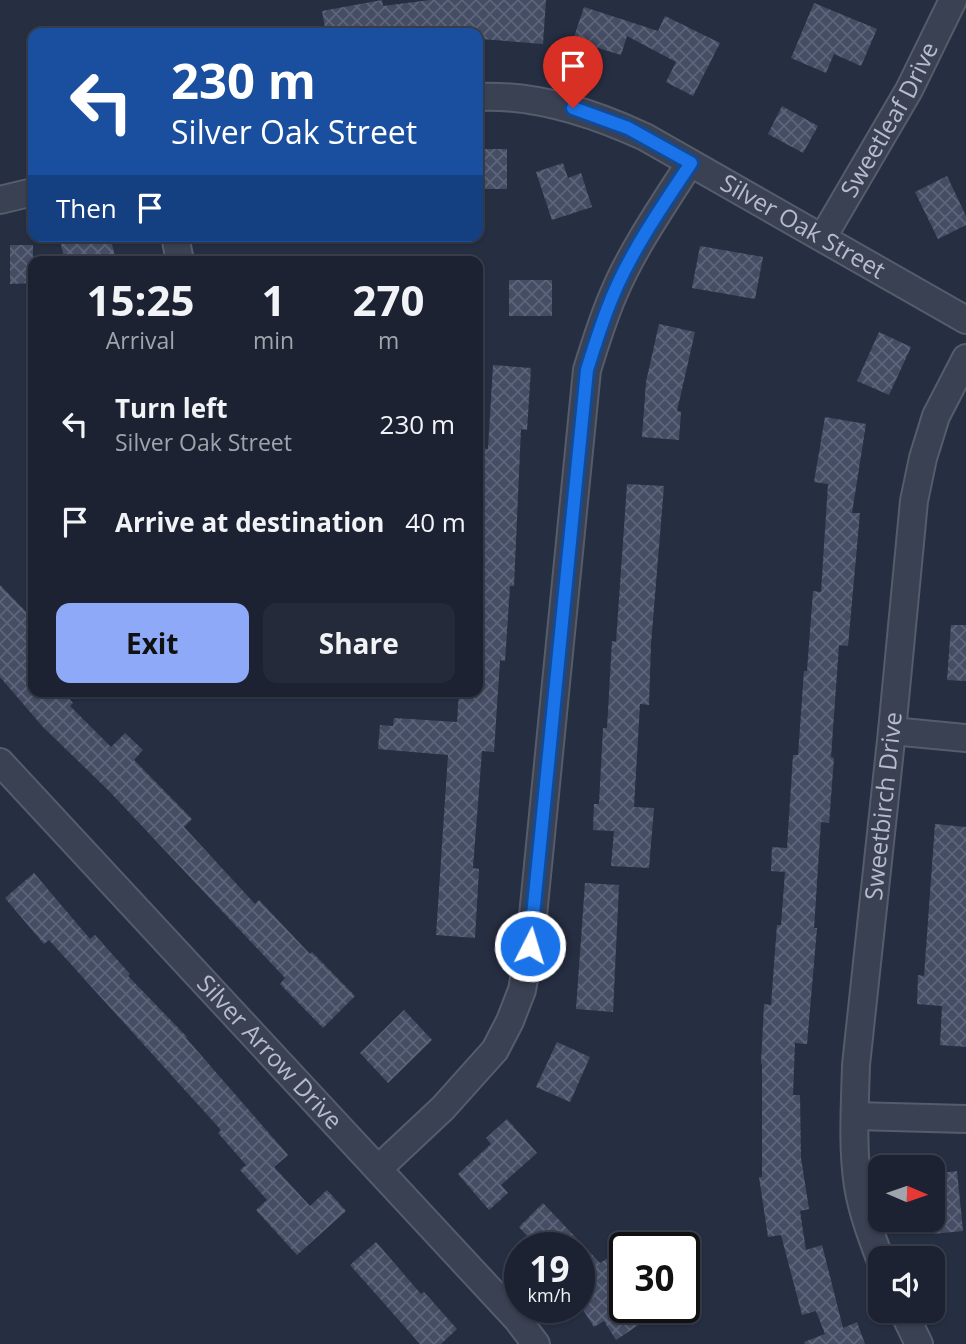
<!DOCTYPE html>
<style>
:root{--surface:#1c2232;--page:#252a3a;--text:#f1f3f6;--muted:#a0a4ac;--line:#3a3f4d;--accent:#8fa9f9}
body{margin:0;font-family:"Open Sans",sans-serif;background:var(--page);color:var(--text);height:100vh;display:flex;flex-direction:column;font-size:26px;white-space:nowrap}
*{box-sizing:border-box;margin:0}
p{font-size:23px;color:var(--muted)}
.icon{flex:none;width:38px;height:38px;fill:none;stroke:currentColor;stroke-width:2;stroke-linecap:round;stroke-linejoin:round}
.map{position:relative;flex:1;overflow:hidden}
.sheet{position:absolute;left:28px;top:256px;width:455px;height:441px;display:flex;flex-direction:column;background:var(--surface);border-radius:14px;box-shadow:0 2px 5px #0004,0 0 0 2px var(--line)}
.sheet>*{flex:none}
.top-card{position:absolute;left:28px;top:28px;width:455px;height:214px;border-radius:14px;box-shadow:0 2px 5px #0004,0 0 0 2px var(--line);background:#1a4fa0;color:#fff;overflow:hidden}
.needle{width:46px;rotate:92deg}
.fabs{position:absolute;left:868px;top:1155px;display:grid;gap:14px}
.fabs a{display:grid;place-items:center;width:77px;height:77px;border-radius:14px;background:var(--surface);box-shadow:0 2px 5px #0004,0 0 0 2px var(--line);font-size:35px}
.speed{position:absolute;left:504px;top:1232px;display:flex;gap:14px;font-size:35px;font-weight:700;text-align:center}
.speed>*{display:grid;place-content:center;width:91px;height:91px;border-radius:50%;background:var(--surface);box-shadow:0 2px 5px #0004,0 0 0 2px var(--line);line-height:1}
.speed small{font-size:18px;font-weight:400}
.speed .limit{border:4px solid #111;border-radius:10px;background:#fff;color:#111}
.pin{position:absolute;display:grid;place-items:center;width:60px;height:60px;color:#fff;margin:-72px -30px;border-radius:50% 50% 50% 0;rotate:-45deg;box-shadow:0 0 7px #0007}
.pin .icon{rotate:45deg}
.me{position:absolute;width:77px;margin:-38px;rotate:5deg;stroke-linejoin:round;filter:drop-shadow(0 0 5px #0008)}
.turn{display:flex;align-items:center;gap:24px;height:147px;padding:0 28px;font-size:32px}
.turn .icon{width:91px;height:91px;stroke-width:2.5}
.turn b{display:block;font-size:49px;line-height:60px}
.then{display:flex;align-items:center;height:66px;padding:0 28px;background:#0003;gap:14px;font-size:26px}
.eta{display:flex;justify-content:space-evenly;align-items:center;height:119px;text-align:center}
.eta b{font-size:42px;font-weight:700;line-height:49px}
.button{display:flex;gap:14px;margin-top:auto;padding:14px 28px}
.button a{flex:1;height:80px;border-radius:14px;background:var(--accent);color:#111;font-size:28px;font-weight:700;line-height:80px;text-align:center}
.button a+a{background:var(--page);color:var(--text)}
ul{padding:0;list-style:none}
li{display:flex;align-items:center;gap:21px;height:98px;padding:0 28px}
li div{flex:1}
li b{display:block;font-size:26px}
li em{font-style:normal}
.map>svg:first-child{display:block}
.building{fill:url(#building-cross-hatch)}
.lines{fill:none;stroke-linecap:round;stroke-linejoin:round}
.minor-casing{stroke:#555c6c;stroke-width:30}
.minor{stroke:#3a4152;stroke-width:26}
.route-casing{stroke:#114b97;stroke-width:18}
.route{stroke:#1a73e8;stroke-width:12}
.labels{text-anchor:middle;stroke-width:7;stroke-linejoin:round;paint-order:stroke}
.street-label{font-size:24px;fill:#b7bccc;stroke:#1f2637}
</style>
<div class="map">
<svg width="966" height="1344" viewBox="0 0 966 1344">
<defs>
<pattern id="building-cross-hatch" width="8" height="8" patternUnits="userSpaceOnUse" patternTransform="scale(1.75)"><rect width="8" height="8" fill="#454d64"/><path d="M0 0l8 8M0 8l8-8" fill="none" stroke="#5e6579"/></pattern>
</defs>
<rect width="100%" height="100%" fill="#262e42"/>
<!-- building -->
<g class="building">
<polygon points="382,0 383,6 430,0 546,0 543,44 481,39 482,33 326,33 322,11"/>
<polygon points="814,3 877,29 861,66 834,54 826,73 791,58"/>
<polygon points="584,7 658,31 665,16 720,43 693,96 666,82 676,62 627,36 621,55 573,40"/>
<polygon points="782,106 818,126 803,153 768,134"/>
<rect x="478" y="149" width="29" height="40"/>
<polygon points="563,163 568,178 581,173 592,207 552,220 536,172"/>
<polygon points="947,176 966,216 966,225 938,239 915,192"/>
<polygon points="59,236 110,236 116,261 65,261"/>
<polygon points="10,245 33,245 33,283 10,284"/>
<polygon points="700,246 763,257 755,299 692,288"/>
<rect x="509" y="280" width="43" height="36"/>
<polygon points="659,324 695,332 677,411 681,412 679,440 642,437 646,382"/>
<polygon points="879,332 911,347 889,395 857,381"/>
<polygon points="493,365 531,368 527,430 521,429 514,586 510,586 505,661 500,660 494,752 482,751 473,868 479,869 475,938 436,935 448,755 378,749 380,725 393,726 394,718 457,722 459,691 478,691 478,608 484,496 478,496 481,448 488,449"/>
<polygon points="825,417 866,424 852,513 860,513 848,646 839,645 831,757 834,758 829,823 821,822 814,928 817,928 807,1044 795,1043 793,1095 800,1095 801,1158 809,1209 800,1211 806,1250 822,1245 843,1328 857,1322 865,1344 805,1344 804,1342 825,1334 816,1311 802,1315 781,1235 768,1237 759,1177 762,1177 762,1064 761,1064 764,1004 771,1005 777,925 781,925 785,872 771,871 772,847 787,848 793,755 798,755 804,671 807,671 813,591 821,592 828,484 814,482"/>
<polygon points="627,484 664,486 651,644 649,705 640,704 634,807 654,808 649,868 611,866 614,831 593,830 594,804 599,804 603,728 607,728 612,641 616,642"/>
<polygon points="0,585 33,619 33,691 62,691 73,703 70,706 111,747 125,733 143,750 134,760 192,819 184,827 255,904 259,900 310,954 312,952 355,996 323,1028 280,984 285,978 109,791 43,727 0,677"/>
<polygon points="951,625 966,625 966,681 947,680"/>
<polygon points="935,824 966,827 966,1047 940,1045 942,1006 917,1004 918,975 924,976"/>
<polygon points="34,873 90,939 95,935 130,974 128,976 187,1037 186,1038 288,1155 274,1167 310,1206 327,1190 346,1211 297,1255 256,1210 267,1200 240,1170 246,1165 218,1133 221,1130 49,940 44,944 5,898"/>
<polygon points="585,883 619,885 613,1012 576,1009"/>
<polygon points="404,1010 432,1040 388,1083 360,1053"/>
<polygon points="557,1042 590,1057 570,1102 536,1087"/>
<polygon points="507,1119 537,1153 501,1185 508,1193 489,1210 458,1174 491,1144 486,1138"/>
<polygon points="957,1171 963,1231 933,1234 933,1174"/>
<polygon points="543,1203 600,1263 608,1258 625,1284 625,1307 639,1307 646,1320 616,1340 604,1321 594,1327 580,1305 587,1300 579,1287 579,1248 538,1248 519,1227"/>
<polygon points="376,1242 421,1294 424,1292 457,1329 441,1344 420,1344 350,1265"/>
</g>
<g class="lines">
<!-- minor casing -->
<g class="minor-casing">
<g id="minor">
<path id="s1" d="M478,97c58,-3 115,16 167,40l321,183"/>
<polyline points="0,200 33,192"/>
<polyline points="175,236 180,261"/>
<path id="s2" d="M823,237l86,-147 44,-90"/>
<polyline points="892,731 966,738"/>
<path id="s3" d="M0,762l517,557 19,25"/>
<polyline points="855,1116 966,1119"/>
<path d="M378,1169l65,-61 52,-58 15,-29 12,-31 8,-44 57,-576c8,-26 16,-52 27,-77 18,-43 51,-91 76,-130"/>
<path id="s4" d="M880,1259c-9,-24 -18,-48 -22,-73 -6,-39 -3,-81 -2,-121l36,-334 22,-230 9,-43 13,-42 30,-58"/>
<polyline points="903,1311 919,1344"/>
</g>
</g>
<!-- minor -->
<use href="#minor" class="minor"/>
</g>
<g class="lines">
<!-- route casing -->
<g class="route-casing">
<path id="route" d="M530,946l57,-576c8,-26 16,-52 27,-77 18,-43 51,-91 77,-130l-63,-35 -55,-20"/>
</g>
<!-- route -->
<use href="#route" class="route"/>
</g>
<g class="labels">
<!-- street labels -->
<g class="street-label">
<text dy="8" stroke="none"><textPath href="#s2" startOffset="135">Sweetleaf Drive</textPath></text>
<text dy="8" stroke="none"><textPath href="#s1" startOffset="355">Silver Oak Street</textPath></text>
<text dy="8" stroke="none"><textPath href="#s4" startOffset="458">Sweetbirch Drive</textPath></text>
<text dy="8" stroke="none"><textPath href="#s3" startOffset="396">Silver Arrow Drive</textPath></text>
</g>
</g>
</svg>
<div class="fabs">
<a><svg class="needle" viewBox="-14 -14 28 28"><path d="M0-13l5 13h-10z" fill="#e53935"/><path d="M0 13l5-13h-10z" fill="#a0a4ac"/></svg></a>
<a><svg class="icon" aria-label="sound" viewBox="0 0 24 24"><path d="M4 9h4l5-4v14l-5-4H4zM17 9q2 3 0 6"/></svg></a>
</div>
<div class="speed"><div>19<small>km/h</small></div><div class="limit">30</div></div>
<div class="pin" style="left:573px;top:108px;background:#d93025"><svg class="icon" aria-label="arrive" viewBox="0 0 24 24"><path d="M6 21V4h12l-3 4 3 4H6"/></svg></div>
<svg class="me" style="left:530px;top:946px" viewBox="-20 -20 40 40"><circle r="17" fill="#1a73e8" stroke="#fff" stroke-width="3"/><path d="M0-11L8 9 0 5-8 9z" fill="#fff"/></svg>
<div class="top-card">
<div class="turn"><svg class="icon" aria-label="left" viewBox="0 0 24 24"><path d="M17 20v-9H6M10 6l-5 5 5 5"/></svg><div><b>230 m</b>Silver Oak Street</div></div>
<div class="then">Then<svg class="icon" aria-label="arrive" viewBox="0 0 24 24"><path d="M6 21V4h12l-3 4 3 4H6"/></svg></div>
</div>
<section class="sheet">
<div class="eta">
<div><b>15:25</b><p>Arrival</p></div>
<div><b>1</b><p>min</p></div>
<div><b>270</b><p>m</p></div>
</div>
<ul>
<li><svg class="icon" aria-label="left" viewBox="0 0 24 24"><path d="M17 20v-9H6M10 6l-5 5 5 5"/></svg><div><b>Turn left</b><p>Silver Oak Street</p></div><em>230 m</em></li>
<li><svg class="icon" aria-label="arrive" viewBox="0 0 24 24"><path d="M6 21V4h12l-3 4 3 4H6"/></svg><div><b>Arrive at destination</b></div><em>40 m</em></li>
</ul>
<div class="button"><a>Exit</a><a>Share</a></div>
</section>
</div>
